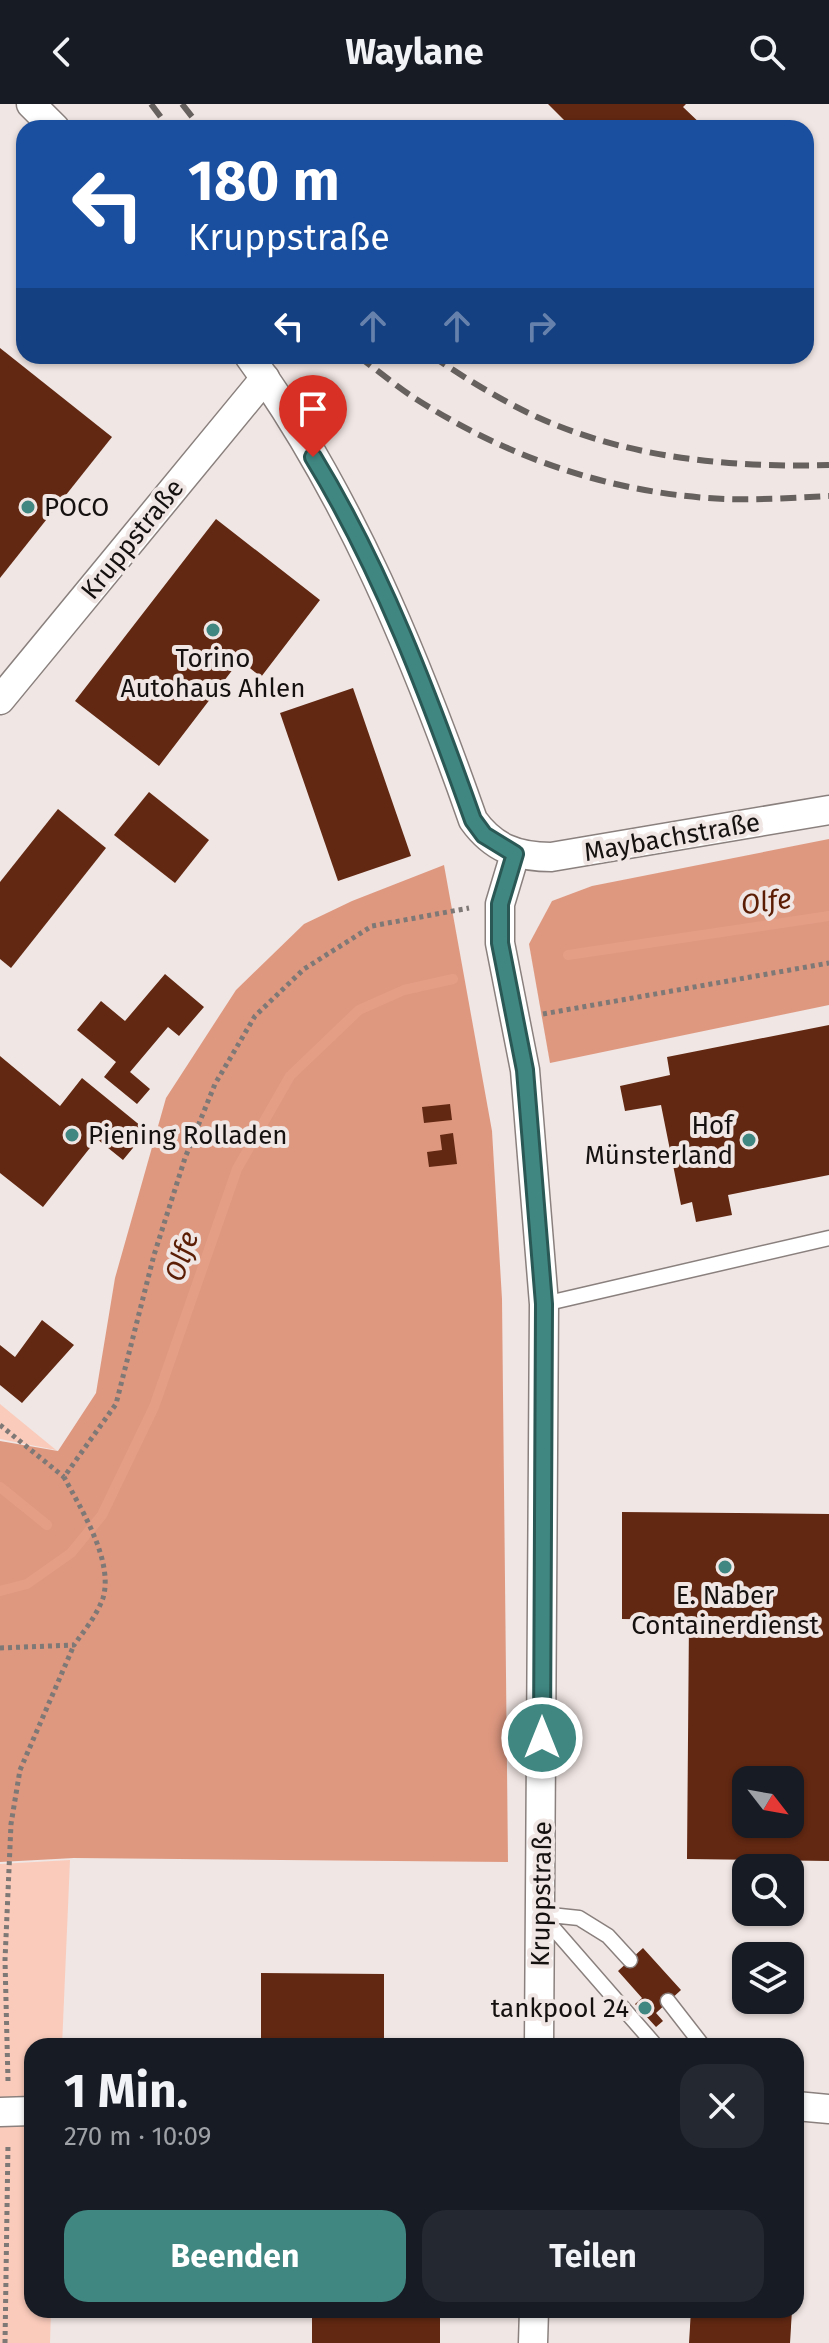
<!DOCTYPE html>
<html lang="de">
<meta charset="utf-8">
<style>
:root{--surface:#171b24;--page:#242831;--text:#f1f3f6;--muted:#9ea1a6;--accent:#408782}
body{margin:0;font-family:"Fira Sans",sans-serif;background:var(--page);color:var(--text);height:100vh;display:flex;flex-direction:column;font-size:30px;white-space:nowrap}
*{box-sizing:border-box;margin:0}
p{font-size:26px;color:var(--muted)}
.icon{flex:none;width:44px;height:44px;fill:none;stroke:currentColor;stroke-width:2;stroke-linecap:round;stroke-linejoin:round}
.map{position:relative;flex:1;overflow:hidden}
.side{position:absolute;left:24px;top:1934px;width:780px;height:280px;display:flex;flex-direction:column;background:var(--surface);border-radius:24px;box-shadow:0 2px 6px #0004}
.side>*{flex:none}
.banner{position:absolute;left:16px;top:16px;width:798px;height:244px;border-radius:24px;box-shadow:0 2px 6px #0004;background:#1a4fa0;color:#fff;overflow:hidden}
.needle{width:52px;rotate:121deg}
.tools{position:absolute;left:732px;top:1662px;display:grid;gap:16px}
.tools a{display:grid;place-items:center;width:72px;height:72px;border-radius:16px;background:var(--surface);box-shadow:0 2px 6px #0004;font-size:40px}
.pin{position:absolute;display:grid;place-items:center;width:68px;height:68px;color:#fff;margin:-82px -34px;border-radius:50% 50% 50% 0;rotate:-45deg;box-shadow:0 0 8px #0007}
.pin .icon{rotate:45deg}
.me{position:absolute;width:88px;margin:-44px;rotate:0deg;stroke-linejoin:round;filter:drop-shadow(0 0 6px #0008)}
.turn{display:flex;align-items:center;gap:28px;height:168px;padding:0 40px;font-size:36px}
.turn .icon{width:104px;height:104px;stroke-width:2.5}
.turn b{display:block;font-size:56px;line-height:68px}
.lanes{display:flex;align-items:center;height:76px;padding:0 40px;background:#0003;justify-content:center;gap:40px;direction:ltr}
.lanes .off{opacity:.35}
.round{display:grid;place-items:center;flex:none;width:84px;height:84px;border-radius:24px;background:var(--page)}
.overview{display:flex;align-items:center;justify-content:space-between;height:136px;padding:0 40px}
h1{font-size:48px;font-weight:700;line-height:60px}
.action{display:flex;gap:16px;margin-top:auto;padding:16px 40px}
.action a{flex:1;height:92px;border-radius:24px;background:var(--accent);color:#fff;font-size:32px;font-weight:700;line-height:92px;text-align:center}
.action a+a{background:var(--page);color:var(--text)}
header{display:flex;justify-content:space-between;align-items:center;height:104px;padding:0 40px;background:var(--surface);font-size:36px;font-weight:700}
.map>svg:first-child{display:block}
.green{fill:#facbbb}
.forest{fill:#de9880}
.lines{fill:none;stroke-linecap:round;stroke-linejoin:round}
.stream{stroke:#e59e86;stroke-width:10}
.building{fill:#622812;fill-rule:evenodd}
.lane-casing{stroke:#8a817e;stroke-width:17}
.street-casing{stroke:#8a817e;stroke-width:31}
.path{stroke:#7e7876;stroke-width:5;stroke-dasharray:4 4;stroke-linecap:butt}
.lane{stroke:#fff;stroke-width:14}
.street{stroke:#fff;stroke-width:28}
.rail{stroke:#66605e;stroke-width:6;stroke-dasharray:16 8;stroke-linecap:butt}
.route-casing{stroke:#2a5854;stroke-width:20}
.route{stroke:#408782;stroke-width:14}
.poi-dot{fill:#408782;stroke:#f0e6e3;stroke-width:3}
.labels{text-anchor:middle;stroke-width:8;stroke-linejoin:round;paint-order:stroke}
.poi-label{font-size:26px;fill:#141110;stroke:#f0e6e3;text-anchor:start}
.street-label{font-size:26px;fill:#141110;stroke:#f0e6e3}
.water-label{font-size:28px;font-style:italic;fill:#5b1d04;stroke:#f0e6e3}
</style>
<header><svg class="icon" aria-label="back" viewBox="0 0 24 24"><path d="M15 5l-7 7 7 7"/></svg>Waylane<svg class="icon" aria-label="search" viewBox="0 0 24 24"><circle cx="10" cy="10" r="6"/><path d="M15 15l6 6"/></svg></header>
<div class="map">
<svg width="829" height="2239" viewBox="0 0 829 2239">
<rect width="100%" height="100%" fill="#f0e6e3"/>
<!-- green -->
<g class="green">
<polygon points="0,1300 56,1346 0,1335"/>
<polygon points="70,1756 62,1942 32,1942 32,2206 51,2206 50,2239 0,2239 0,1760"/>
</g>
<!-- forest -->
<g class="forest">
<polygon points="829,735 829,901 550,959 529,840 552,797 592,782"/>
<polygon points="444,761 492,1027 502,1195 508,1758 74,1754 0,1758 0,1337 58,1347 96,1289 115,1174 166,994 236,886 304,820 352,797"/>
</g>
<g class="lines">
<!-- stream -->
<g class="stream">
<polyline points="568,851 829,812"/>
<polyline points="0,1383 47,1421"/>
<polyline points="0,1487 27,1480 71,1449 102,1411 154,1303 237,1065 290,972 359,906 404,886 453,875"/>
</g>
</g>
<!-- building -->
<g class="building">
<polygon points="548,0 686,0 683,3 705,24 572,24"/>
<polygon points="0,244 112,333 0,474"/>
<polygon points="216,415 320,496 261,573 240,556 159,662 75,597"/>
<polygon points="353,584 411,752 338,777 280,609"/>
<polygon points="149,688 209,736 175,779 114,731"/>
<polygon points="58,705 106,744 11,864 0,855 0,778"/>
<polygon points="165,870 204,903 179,932 168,923 130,968 150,985 137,1000 104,973 116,958 77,926 101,897 125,917"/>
<polygon points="829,921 829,1071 728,1091 732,1111 696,1118 692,1098 681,1101 661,1001 625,1007 620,982 670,971 667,953"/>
<polygon points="0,952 60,1002 82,974 147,1027 123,1056 97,1035 43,1103 0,1069"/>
<polygon points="450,1000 452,1016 424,1019 422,1003"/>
<polygon points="453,1029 457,1060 429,1063 427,1048 442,1046 440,1031"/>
<polygon points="42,1216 74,1241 22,1299 0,1281 0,1241 15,1253"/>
<path d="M622,1408l207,2v347l-142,-2 2,-239 -67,-1zM746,1676h44v44h-44z"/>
<polygon points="643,1844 681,1886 656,1909 663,1917 656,1923 635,1900 642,1894 618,1867"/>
<polygon points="261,1869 384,1870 384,1941 261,1940"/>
<rect x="312" y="2206" width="128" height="33"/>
<polygon points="691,2206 792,2206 790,2239 689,2239"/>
</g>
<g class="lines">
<!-- lane casing -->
<g class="lane-casing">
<g id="lane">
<polyline points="544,1200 829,1134"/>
<polyline points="630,1856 608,1832 579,1814 541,1810 656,1942"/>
<polyline points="668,1897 703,1942"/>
</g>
</g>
<!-- street casing -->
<g class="street-casing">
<g id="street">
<polyline points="31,0 55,24"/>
<path d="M249,252c101,140 167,302 224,464 20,28 44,37 78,37l278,-47"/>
<polyline points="0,596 265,274"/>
<polyline points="515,750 500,800 500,839 525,966 544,1200 539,1942"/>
<polyline points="796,2002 829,2005"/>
<polyline points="0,2008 32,2007"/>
<polyline points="533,2239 534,2206"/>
</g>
</g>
<!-- path -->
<g class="path">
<polyline points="543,910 829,859"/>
<polyline points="0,1321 64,1373"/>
<path d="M0,1544l74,-3c10,-14 23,-30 29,-47 11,-37 -22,-89 -39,-121l52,-73 38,-149 31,-97 30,-74 40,-68 49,-47 68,-43 97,-18"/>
<polyline points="8,1977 5,1856 11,1720 20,1666 74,1541"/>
<polyline points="5,2239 8,2039"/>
</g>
<!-- lane -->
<use href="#lane" class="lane"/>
<!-- street -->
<use href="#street" class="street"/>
<!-- rail -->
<g class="rail">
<polyline points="151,0 169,24"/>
<polyline points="182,0 201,24"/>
<path d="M358,252c19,14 38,30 58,43 89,57 187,91 291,99 41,3 82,0 122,-2"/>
<path d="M432,252c33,22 68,44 105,61 91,41 193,51 292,48"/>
</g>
</g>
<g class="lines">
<!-- route casing -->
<g class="route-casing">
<path id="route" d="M313,353c69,113 116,239 160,363l11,15 31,19 -15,50v39l25,127 19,234 -2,434"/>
</g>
<!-- route -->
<use href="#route" class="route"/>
</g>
<!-- markers -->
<g class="poi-dot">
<circle cx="28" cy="403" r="8"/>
<circle cx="213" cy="526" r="8"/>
<circle cx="72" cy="1031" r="8"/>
<circle cx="749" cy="1036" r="8"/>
<circle cx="725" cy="1463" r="8"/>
<circle cx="645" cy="1904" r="8"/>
</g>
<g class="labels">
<!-- poi labels -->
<g class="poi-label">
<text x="44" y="412">POCO</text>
<text x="213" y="563" text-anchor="middle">Torino<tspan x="213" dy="30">Autohaus Ahlen</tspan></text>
<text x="733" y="1030" text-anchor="end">Hof<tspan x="733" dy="30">Münsterland</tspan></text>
<text x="88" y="1040">Piening Rolladen</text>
<text x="725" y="1500" text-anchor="middle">E. Naber<tspan x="725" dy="30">Containerdienst</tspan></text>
<text x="629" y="1913" text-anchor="end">tankpool 24</text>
</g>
<!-- street labels -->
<g class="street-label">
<text transform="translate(132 435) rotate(-51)" y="9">Kruppstraße</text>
<text transform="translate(672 733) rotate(-10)" y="9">Maybachstraße</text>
<text transform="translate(541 1790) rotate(-89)" y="9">Kruppstraße</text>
</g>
<!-- water labels -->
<g class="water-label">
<text transform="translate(766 797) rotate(-8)" y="10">Olfe</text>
<text transform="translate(181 1152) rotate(-71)" y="10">Olfe</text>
</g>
</g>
</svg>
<div class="tools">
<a><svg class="needle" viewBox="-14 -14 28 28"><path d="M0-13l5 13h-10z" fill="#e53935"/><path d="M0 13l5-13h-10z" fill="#9ea1a6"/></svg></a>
<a><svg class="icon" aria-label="search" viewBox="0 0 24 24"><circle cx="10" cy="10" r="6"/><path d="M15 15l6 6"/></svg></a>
<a><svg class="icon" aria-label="layers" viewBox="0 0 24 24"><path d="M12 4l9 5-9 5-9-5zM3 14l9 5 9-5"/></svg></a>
</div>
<div class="pin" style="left:313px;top:353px;background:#d93025"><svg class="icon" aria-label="arrive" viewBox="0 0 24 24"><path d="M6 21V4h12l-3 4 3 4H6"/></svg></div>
<svg class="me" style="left:542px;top:1634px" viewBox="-20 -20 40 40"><circle r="17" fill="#408782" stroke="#fff" stroke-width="3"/><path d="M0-11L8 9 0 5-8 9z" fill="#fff"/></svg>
<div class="banner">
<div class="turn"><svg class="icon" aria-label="left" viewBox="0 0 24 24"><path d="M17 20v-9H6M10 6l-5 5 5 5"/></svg><div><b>180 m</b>Kruppstraße</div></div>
<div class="lanes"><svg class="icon" aria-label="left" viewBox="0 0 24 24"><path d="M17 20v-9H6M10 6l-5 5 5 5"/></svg><svg class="icon off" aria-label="ahead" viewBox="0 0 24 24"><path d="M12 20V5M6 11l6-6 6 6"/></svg><svg class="icon off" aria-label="ahead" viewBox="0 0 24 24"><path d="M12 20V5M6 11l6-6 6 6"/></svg><svg class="icon off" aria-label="right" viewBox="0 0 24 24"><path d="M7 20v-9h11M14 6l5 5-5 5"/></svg></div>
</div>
<section class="side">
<div class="overview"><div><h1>1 Min.</h1><p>270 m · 10:09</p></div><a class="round"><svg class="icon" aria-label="close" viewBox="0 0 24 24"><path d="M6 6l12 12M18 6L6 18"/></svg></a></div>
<div class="action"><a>Beenden</a><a>Teilen</a></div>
</section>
</div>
